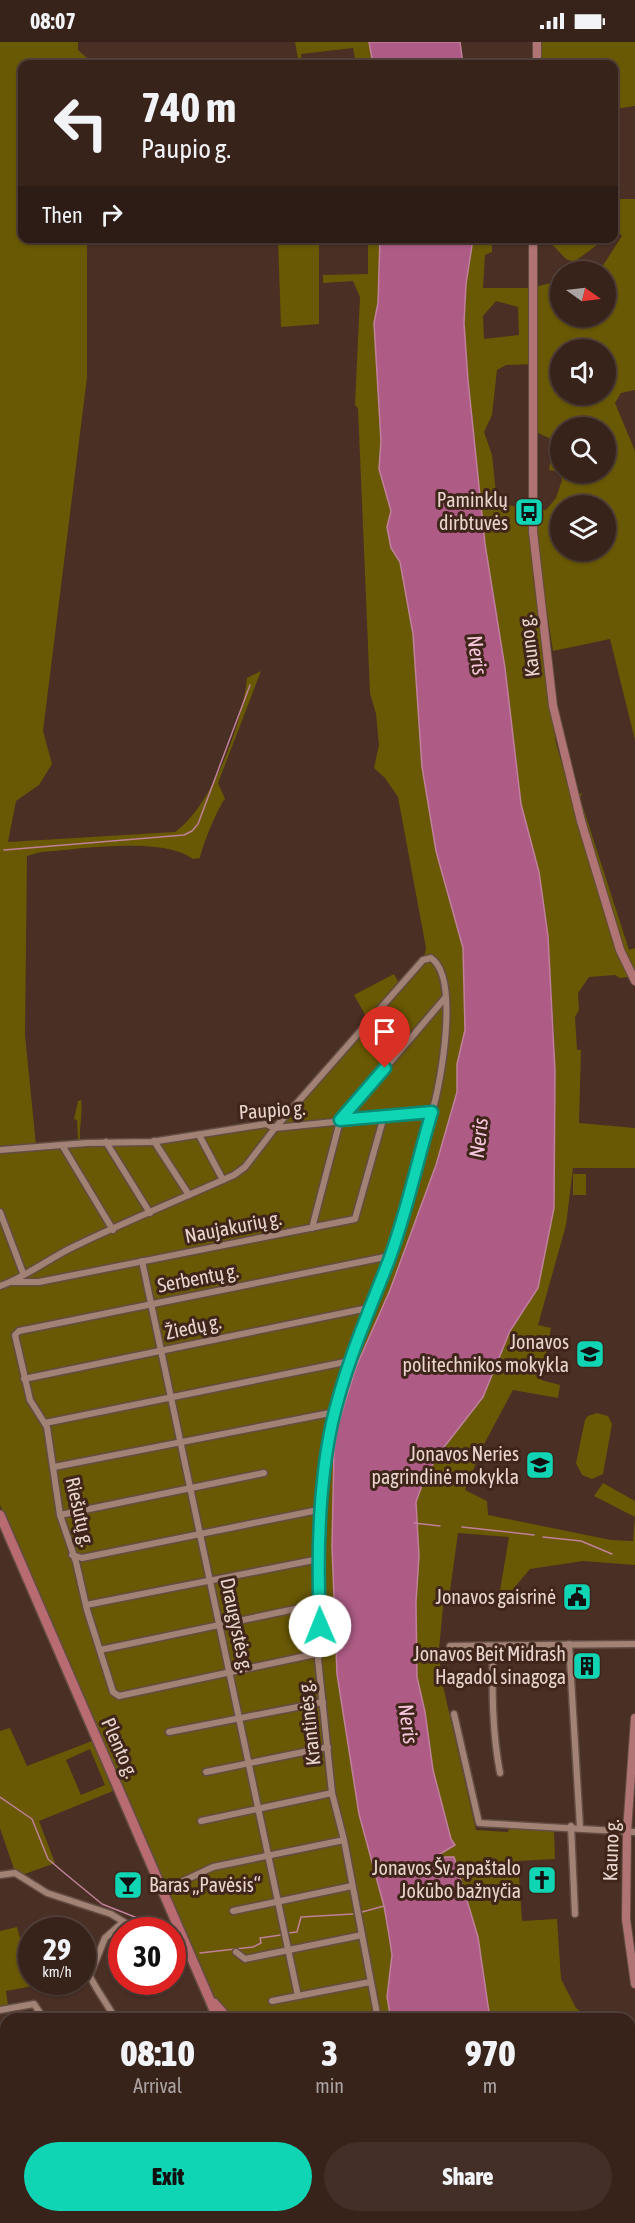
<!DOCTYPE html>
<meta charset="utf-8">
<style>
:root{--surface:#38231b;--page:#432f28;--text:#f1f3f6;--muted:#aba4a3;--line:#52403a;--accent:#0fd5b4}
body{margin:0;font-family:"Asap Condensed",sans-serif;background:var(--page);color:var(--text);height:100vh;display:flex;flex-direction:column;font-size:22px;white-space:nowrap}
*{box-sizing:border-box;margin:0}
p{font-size:20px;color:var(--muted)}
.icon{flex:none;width:33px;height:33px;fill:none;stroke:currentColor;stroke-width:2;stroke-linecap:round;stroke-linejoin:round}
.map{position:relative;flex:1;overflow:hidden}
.drawer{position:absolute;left:0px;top:1971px;width:636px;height:210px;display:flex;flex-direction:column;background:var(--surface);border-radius:18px 18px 0 0;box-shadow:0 2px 4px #0004,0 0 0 2px var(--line)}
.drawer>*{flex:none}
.hud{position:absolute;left:18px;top:18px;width:600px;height:183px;border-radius:12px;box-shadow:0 2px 4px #0004,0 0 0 2px var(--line);background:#38231b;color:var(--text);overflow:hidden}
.needle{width:39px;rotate:104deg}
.buttons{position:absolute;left:550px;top:219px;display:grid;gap:12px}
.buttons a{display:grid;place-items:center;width:66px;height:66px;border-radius:50%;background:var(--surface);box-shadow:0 2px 4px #0004,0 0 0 2px var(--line);font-size:30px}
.speed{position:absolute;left:18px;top:1875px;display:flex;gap:12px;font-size:30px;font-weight:700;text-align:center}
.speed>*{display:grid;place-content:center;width:78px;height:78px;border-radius:50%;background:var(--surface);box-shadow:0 2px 4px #0004,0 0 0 2px var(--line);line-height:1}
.speed small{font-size:15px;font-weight:400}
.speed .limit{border:9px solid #d22;background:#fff;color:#111}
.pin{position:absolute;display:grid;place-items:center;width:51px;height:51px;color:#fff;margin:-62px -26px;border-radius:50% 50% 50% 0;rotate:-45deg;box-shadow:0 0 6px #0007}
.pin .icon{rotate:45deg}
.me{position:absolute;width:66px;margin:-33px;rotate:359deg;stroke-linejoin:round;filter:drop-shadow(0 0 4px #0008)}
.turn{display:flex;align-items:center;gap:21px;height:126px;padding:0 24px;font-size:27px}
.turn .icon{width:78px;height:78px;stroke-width:2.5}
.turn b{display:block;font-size:42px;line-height:51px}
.then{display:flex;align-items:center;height:57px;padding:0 24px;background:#0003;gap:12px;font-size:22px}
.eta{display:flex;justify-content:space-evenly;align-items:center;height:102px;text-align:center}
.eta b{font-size:36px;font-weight:800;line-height:42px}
.action{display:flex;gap:12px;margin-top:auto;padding:12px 24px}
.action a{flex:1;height:69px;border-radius:36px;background:var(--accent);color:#111;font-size:24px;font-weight:800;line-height:69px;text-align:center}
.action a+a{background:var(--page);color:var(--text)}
.status{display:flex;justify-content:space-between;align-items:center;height:42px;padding:0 30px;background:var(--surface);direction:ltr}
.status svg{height:16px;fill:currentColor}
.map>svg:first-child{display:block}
.green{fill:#695804;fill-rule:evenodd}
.water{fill:#ae5c86;stroke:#bf809c;stroke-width:1.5}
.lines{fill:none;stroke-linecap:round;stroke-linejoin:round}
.stream{stroke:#bf809c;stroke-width:1.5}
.minor-casing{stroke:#634c42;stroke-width:9}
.major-casing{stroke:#634c42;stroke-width:10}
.highway-casing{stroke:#634c42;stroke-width:12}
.minor{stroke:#a28275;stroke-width:6}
.major{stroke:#af7473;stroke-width:8}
.highway{stroke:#b86b71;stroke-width:9}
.route-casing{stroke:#0a8a75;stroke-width:15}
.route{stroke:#0fd5b4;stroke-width:10}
.labels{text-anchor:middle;stroke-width:6;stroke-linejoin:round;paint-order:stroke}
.poi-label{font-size:20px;fill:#e7d5ce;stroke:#40251a;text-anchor:end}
.street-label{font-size:20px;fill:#e7d5ce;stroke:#40251a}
.water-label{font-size:21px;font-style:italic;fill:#f6c7dc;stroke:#40251a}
</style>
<div class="status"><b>08:07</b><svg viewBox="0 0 49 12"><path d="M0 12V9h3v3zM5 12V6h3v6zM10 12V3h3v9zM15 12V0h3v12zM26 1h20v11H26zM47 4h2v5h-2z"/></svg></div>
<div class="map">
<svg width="635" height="2181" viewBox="0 0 635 2181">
<rect width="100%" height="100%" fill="#4a2f24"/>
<!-- green -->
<g class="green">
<path d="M0,0h78v8l9,8v6h-65v174l65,1v138l-44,354 9,33 -13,21 -23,16 -8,41 167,-10c37,-26 68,-110 72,-154l14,-7 -43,112 7,16c-7,8 -23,47 -25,59l-7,1c-30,-23 -114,-10 -152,-7l-14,4 -2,179 11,110 42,-4 -1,-21 -3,-1 4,-18 3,-1c2,14 -2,27 -1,41l56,-1 141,-19 91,-101 -14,-25 40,-21 5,9 25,-26 2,-9 -28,-151 -13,-19 -11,-10 5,-23 -3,-31 -6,-21 -12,-285 -3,-3 5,-108 -7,-16 -30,2v-8l45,-1v-35h12l-2,64 -4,20 7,118 -2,28 12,42 -4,16 4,21 9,14 13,72 9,133 14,84 27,97 2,82 -8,34v28l-21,73 -46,125 -34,77 -18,58 -4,24 -2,97 5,128 22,140 25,92 5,29 3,20 -5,42 4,22h-159l-15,-17 -46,-96 -171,-401z"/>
<polygon points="295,0 369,0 373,22 356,22 353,6 301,12 302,22 299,22"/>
<polygon points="542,0 635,0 635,64 614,67 614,22 541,22"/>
<path d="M614,153l3,4h18v191l-14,3 -6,10 20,48v289l-25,-101 -57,12 -12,-76 -8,1 23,167 57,201 16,33 -9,1 -5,-3 -26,2 -11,16 1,17 -4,7 2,33h4l-2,73 56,5v40h-62l-7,57 -28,100 13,3 -10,52 19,5 -2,13 -45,-8 -30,56 -18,44 22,11 1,14 123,25 22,1 2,-24 -41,-21 9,-13 32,18v64l-52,-4 -53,8 -33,39 12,-71 -51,-4 -8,58 -6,6 -5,52 2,28 35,153 32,2 1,-4 45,2 1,29 -37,2 4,60 35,-2 4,60 15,29 4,3 1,8h-91c-8,-56 -16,-109 -36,-162l-20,1 17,-19 -18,-69 -8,-58 -8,-35 -1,-75 3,-46 -3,-54 9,-25 16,-26 42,-54 27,-66 16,-23 29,-237 -1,-38 -6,-97 -9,-64 -18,-68 -16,-136 -20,-124 -17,-164 -4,-57 2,-39 7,-45h19v13l-7,3 -2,33h46l32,-7v35h45v-44l-10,-1 4,-1 22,-34 -6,-6 -2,2zM496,259l22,6 1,28 -35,4 -1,-23zM561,307l45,1v44h-45v-18l-4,-1zM535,322l1,68 17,8 -4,30 10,2 3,8 -6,18 -10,12 -22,-1 -27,-7 -5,-47 -8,-23 8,-17 5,-45 9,-5zM561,386h45v44h-45zM561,464h45v44h-45z"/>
<polygon points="278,197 319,197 319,282 281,285"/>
<polygon points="547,197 605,197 574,220 566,217"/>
<polygon points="582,751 580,756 629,908 635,906 635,930 623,903 577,753"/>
<rect x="573" y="1132" width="13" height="21"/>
<polygon points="597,1371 608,1374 612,1382 603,1432 592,1437 582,1433 576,1421 585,1378 588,1374"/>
<path d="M10,1686l17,38 65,-25 21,50 -74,30 16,42 -33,12 -7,-3 -15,-44v-97zM90,1707l15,36 -24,10 -15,-35z"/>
<polygon points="17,1885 33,1944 6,1949 8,1964 0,1965 0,1889"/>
<polygon points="6,2148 6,2175 24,2175 25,2181 0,2181 0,2150"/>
<polygon points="74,2175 207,2175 208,2181 76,2181"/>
<polygon points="492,2175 599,2175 599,2181 494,2181"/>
</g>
<!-- water -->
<g class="water">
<polygon points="369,0 460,0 463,22 373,22"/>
<polygon points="380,197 473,197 466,242 464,281 468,338 485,502 505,626 521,762 539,830 548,894 555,1029 554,1166 538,1246 510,1289 483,1355 441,1409 425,1435 416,1460 419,1514 416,1560 417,1635 425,1670 433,1728 451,1797 455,1803 435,1815 454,1815 478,1895 490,1977 391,1977 387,1955 392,1913 389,1893 384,1864 359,1772 337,1632 332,1504 334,1407 338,1383 356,1325 390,1248 436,1123 457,1050 457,1022 465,988 463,906 436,809 422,725 413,592 400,520 391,506 387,485 391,469 379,427 381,399 374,281 378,261"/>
<polygon points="418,2175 492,2175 494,2181 419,2181"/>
</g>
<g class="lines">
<!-- stream -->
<g class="stream">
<polyline points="4,808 184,793 192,789 198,782 250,643"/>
<polyline points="414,1481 440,1484"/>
<polyline points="462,1485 534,1493"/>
<polyline points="543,1495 581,1499 612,1512"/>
<polyline points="0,1755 32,1777 48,1817 62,1829 102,1862 145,1879 157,1888"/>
<polyline points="362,1870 384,1864"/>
<polyline points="288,1891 297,1890 301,1875 353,1872"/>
<polyline points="172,1906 180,1910"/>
<polyline points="200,1911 253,1905 261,1901 260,1896 281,1893"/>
</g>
<!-- minor casing -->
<g class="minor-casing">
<g id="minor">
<polyline points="199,1093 223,1138"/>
<polyline points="154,1099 189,1153"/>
<polyline points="106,1100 150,1171"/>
<polyline points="62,1103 113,1188"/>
<path d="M0,1108l87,-7 64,-1 115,-18 9,4 157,-16c9,-29 28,-135 -1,-154l-8,2 -148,168 -30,39 -11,8c-53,24 -108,46 -161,72 -23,11 -49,31 -73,39"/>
<polyline points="0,1170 23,1231"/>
<polyline points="312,1186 340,1079 445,956"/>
<polyline points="142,1219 298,1954"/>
<polyline points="12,1240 39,1240 355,1177 384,1074"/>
<polyline points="24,1337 368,1266"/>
<polyline points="45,1381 350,1319"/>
<polyline points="54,1425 335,1370"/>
<polyline points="60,1473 264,1431"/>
<polyline points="72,1513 82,1516 323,1467"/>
<polyline points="86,1563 319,1517"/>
<polyline points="569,1602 580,1785"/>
<polyline points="450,1604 635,1602"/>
<path d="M493,1604c-1,43 -1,85 7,127"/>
<polyline points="100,1608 319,1562"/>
<polyline points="320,1611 119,1654 113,1650 87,1568 76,1520 60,1473 47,1385 30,1358 15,1293 19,1289 390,1214"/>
<polyline points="454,1672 479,1781 635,1790"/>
<polyline points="169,1690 323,1660"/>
<polyline points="206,1730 328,1705"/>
<polyline points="201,1779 332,1751"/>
<polyline points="571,1784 575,1872"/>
<polyline points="0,1833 15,1831 47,1851 111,1872 137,1888"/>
<polyline points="162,1849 213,1825 344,1798"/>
<polyline points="233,1869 352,1844"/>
<polyline points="236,1910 245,1917 362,1893"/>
<polyline points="172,1912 181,1917 190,1913"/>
<polyline points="272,1959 370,1940"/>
<polyline points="0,1968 34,1962 44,1977"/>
<path d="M115,1977c-4,-10 -25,-38 -25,-44l15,-37 18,-16"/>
<polyline points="378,1977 344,1798 332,1751 318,1617 319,1517 326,1417 336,1365 368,1266 389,1217 432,1070"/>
<polyline points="0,2054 6,2053"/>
<polyline points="630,2134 635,2133"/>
<polyline points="630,2140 635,2139"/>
<polyline points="385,2175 387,2181"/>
<polyline points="607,2175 607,2181"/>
</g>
</g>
<!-- major casing -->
<g class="major-casing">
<g id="major">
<polyline points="537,22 537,0"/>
<polyline points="533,196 533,490 553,664 581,779 620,908 635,939"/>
<polyline points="635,1676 627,1789 626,1877 635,1942"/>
<polyline points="630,1990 635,1989"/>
<polyline points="0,2147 6,2146"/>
</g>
</g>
<!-- highway casing -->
<g class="highway-casing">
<g id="highway">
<polyline points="0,1473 218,1977"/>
<polyline points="214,1961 228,1977"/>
<polyline points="250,2181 251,2175"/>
</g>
</g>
<!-- minor -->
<use href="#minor" class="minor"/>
<!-- major -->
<use href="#major" class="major"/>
<!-- highway -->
<use href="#highway" class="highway"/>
</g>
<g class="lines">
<!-- route casing -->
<g class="route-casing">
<path id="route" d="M320,1584c-3,-66 -2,-138 12,-203 13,-57 36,-109 57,-163 18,-48 28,-99 43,-148l-92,8 45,-52"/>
</g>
<!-- route -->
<use href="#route" class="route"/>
</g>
<!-- icons -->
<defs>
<g id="bus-square" transform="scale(1.5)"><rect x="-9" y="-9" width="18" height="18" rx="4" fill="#0fd5b4" stroke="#40251a"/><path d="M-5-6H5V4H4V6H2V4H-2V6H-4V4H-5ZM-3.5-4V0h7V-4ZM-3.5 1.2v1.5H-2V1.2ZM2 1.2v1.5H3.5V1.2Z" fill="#111"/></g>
<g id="school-square" transform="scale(1.5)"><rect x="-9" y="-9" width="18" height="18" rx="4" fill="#0fd5b4" stroke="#40251a"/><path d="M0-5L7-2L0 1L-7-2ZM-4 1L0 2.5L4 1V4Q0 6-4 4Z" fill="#111"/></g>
<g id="civic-square" transform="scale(1.5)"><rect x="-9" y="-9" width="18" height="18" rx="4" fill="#0fd5b4" stroke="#40251a"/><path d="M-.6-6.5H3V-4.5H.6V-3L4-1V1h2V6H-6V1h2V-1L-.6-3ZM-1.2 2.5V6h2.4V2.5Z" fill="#111"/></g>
<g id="building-square" transform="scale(1.5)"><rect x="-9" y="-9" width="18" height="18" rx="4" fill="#0fd5b4" stroke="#40251a"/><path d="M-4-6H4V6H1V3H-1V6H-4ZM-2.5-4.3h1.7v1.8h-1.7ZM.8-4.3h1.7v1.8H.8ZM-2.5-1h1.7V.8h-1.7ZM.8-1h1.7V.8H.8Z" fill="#111"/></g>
<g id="church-square" transform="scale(1.5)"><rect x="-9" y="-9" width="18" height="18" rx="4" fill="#0fd5b4" stroke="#40251a"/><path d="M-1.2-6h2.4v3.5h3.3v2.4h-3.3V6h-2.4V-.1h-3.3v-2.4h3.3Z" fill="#111"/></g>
<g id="bar-square" transform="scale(1.5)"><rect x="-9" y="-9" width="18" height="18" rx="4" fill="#0fd5b4" stroke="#40251a"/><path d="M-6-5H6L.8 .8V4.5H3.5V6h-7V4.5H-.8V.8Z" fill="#111"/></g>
</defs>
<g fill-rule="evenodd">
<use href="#bus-square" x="529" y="470"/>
<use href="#school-square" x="590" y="1312"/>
<use href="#school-square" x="540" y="1423"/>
<use href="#civic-square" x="577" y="1555"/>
<use href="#building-square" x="587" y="1624"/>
<use href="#church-square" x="542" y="1838"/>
<use href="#bar-square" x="128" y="1843"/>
</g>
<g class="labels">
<!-- poi labels -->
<g class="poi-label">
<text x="508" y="465">Paminklų<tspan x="508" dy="23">dirbtuvės</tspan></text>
<text x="569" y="1307">Jonavos<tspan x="569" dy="23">politechnikos mokykla</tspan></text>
<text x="519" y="1419">Jonavos Neries<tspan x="519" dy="23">pagrindinė mokykla</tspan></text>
<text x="556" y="1562">Jonavos gaisrinė</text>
<text x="566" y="1619">Jonavos Beit Midrash<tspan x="566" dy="23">Hagadol sinagoga</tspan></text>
<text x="521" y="1833">Jonavos Šv. apaštalo<tspan x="521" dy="23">Jokūbo bažnyčia</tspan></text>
<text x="149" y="1850" text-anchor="start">Baras „Pavėsis“</text>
</g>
<!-- street labels -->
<g class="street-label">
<text transform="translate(529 604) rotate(-97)" y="7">Kauno g.</text>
<text transform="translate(272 1068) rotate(-4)" y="7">Paupio g.</text>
<text transform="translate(233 1185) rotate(-11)" y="7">Naujakurių g.</text>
<text transform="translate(198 1236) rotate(-11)" y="7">Serbentų g.</text>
<text transform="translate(193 1285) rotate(-12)" y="7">Žiedų g.</text>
<text transform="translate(80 1470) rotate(77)" y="7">Riešutų g.</text>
<text transform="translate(237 1583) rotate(78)" y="7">Draugystės g.</text>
<text transform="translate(309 1681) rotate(-96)" y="7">Krantinės g.</text>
<text transform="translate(120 1706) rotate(66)" y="7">Plento g.</text>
<text transform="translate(611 1808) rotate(-88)" y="7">Kauno g.</text>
</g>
<!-- water labels -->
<g class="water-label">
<text transform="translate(477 613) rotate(81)" y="7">Neris</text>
<text transform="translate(479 1096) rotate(-84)" y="7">Neris</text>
<text transform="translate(408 1682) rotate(82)" y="7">Neris</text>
</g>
</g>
</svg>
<div class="buttons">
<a><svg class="needle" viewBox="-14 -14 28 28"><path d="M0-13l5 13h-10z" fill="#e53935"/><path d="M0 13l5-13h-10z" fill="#aba4a3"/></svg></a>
<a><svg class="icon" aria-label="sound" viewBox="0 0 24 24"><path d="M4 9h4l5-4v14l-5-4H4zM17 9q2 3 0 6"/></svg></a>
<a><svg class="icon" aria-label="search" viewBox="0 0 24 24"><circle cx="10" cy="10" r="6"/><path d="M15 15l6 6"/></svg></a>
<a><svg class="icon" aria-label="layers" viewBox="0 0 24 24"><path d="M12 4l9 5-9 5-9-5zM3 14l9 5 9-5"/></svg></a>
</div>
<div class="speed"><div>29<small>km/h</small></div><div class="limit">30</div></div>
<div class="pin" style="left:385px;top:1026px;background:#d93025"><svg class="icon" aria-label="arrive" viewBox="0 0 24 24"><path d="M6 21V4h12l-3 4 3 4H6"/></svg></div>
<svg class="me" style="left:320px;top:1584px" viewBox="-20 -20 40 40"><circle r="19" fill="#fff"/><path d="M0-13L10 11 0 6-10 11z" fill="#0fd5b4"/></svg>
<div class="hud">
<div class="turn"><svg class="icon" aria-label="left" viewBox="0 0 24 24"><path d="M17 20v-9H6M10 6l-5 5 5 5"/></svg><div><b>740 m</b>Paupio g.</div></div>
<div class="then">Then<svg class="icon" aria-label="right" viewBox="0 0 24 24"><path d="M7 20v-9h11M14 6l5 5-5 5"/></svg></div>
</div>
<section class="drawer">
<div class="eta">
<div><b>08:10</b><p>Arrival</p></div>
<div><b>3</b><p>min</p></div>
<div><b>970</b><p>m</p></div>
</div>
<div class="action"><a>Exit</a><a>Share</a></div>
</section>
</div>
